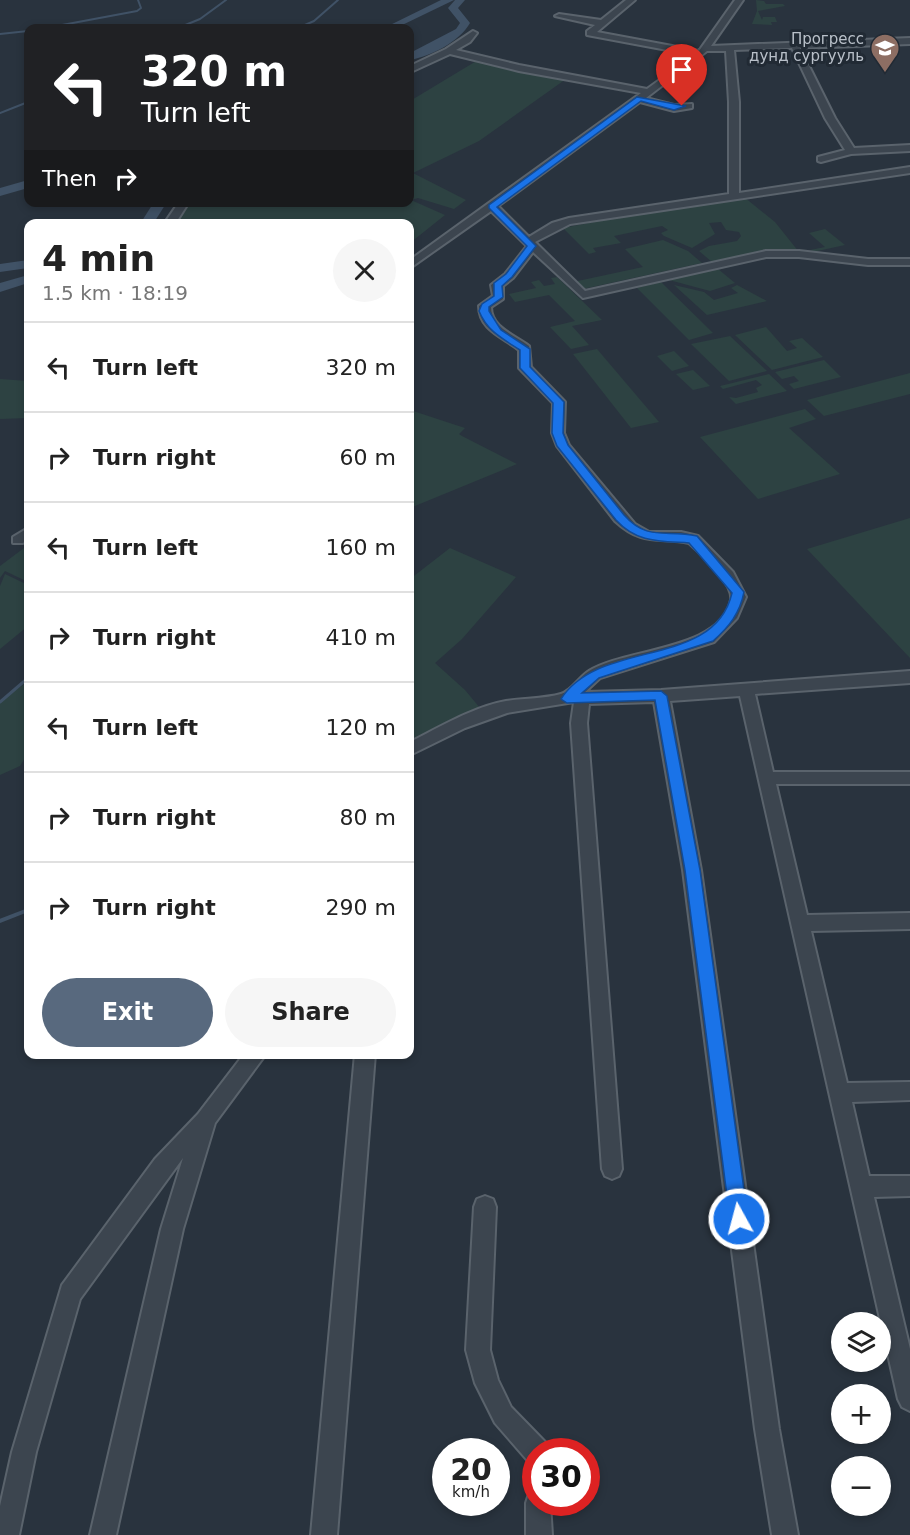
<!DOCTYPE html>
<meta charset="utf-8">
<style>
:root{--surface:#fff;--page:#f6f6f6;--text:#222;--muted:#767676;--line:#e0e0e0;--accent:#58697e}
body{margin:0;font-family:"DejaVu Sans",sans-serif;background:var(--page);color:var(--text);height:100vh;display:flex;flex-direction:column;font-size:22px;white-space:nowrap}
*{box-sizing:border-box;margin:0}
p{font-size:20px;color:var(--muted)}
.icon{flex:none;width:33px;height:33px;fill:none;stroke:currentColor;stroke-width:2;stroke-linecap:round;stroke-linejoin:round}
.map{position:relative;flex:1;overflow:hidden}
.side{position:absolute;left:24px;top:219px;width:390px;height:840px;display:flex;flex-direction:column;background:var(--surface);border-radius:12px;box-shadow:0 3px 9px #0003}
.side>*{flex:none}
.guide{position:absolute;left:24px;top:24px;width:390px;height:183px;border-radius:12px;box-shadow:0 3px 9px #0003;background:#202124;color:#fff;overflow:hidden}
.tools{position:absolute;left:831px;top:1312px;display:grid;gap:12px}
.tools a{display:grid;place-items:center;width:60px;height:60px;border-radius:50%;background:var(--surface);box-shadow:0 3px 9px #0003;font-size:30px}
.speed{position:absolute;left:432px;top:1438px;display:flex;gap:12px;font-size:30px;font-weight:700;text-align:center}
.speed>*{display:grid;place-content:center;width:78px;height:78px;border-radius:50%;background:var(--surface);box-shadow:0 3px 9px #0003;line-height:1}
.speed small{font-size:15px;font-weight:400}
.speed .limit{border:9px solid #d22;background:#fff;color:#111}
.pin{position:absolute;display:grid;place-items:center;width:51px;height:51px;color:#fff;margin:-62px -26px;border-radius:50% 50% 50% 0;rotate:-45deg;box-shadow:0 0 6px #0007}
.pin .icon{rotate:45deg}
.me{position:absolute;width:66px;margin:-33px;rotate:353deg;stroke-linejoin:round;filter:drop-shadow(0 0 4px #0008)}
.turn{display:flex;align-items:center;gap:21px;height:126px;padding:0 18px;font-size:27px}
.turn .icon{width:78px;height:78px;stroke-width:2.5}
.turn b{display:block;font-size:42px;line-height:51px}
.then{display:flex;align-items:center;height:57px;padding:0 18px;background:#0003;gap:12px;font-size:22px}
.round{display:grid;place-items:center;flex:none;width:63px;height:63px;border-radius:32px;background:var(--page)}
.overview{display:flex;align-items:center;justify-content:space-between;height:102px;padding:0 18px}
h1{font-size:36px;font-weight:700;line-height:45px}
.cta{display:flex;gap:12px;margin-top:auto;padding:12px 18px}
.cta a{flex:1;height:69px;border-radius:36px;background:var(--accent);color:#fff;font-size:24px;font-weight:700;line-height:69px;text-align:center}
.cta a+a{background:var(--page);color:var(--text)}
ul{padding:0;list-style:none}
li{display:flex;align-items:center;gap:18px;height:90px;padding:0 18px;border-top:2px solid var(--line)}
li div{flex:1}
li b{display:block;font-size:22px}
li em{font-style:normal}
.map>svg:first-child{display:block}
.green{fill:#2d4242}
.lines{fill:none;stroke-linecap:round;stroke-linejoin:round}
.stream-far2{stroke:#405266;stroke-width:2}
.stream-far1{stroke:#405266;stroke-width:3}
.stream{stroke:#405266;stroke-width:4}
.river{fill:#405266;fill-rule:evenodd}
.minor-casing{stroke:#5a636c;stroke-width:4}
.minor{fill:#3c454f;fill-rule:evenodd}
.route{fill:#1a73e8;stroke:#114b97;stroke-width:1.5}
.labels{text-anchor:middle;stroke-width:6;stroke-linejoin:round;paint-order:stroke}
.far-poi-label{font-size:15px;fill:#b9c0c9;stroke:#212a34;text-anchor:end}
</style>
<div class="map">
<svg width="910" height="1535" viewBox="0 0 910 1535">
<rect width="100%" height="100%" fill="#29333e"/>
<!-- green -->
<g class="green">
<polygon points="756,0 764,1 766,4 783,4 785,6 758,11 762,20 763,17 775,17 777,22 771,22 772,25 752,24 757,11"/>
<polygon points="478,60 566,79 479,141 413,173 466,200 454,209 418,198 411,200 445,215 410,243 410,224 176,224 189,203 410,202 410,101"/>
<polygon points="744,197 775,222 799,252 759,251 712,262 699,251 709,246 737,241 741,236 739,232 726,230 721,222 709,223 715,234 692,248 664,236 661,233 668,230 662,226 614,236 621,243 593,248 596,252 589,254 563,228 655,210"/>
<polygon points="825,229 845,245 813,252 810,250 825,247 809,233"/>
<polygon points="663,240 688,251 702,263 583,289 573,282 643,267 625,249"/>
<polygon points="718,269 735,283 710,291 669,280"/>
<polygon points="557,277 602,320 572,326 589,345 571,349 550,327 575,321 549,295 515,302 509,294 536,288 531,282 539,280 544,286 555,284 551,278"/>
<polygon points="661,282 713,333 689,340 637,288"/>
<polygon points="674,285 704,292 714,300 738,293 731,288 737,285 767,301 707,315"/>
<polygon points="766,327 787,351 797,348 789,341 802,338 823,357 772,370 735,335"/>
<polygon points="730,336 767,371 729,381 691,344"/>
<polygon points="597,349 659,422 631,428 573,354"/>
<polygon points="674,351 689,366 672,371 657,356"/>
<polygon points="824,360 841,377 794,389 789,384 799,381 794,376 782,379 775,372"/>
<polygon points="693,370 710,386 693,390 676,374"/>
<polygon points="910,373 910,394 824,416 807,400"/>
<polygon points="769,374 787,391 736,404 729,397 736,398 758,392 756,388 762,385 756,380 723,389 720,386"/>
<polygon points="0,379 28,381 28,418 0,419"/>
<polygon points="805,409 816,419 789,428 840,474 758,499 700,437"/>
<polygon points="410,410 465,428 459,434 462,436 517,464 410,508"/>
<polygon points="910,518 910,658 807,549"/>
<polygon points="24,548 28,550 28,582 5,571 0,578 0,566"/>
<polygon points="450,548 516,577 462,639 435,663 465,690 480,708 410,740 410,579"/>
<polygon points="5,574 28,585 28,626 0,649 0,586"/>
<polygon points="28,681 28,753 20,766 0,775 0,702"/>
</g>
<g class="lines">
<!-- stream-far2 -->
<g class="stream-far2">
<polyline points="46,28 137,11 141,8 138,0"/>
<polyline points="178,28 200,19 226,0"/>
<polyline points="298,28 314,21 338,0"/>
<polyline points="0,34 28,31"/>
<polyline points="0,113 28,102"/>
</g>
<!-- stream-far1 -->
<polyline class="stream-far1" points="0,702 28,678"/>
<!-- stream -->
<polyline class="stream" points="0,921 28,910"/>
<!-- river -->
<g class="river">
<polygon points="441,0 454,0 396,28 384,28"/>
<path d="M455,0h10l-7,8 12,15c-11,19 -39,33 -60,37v-7l46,-24 4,-6 -12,-15z"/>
<polygon points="28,180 28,188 0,196 0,188"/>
<polygon points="154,202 167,202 153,224 140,224"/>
<polygon points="28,260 28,268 0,272 0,264"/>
<polygon points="28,275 28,283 0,292 0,283"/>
</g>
<!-- minor casing -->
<g class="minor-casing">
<g id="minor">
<path d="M626,0h9l-38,32 102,19 36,-51h8l-32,46 199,-8v6l-110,4 35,70 19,30 56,-3v6l-59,3 -30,8 -3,-1v-4l27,-7 -20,-32 -33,-70 -58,2 5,52v91l171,-26v6l-340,51 -35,18 50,49 181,-40h33l69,8h42v6h-42l-69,-8h-33l-183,41 -50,-46 -20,26 -10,8v13l-12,8c0,21 24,28 38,39l2,21 34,35 -1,31 5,12 66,79 14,8h32l17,4 35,36 13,25 -9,21 -23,24 -114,36 -15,14 76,-2 249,-19v12l-155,11 18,78h137v12h-134l31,131 103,-2v16l-99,2 36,152 63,-1v18l-58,2 17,74h41v20l-36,1 36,152v62l-8,-4 -4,-8 -158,-703 -70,5 31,169 78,559 19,106h-26l-17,-106 -72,-559 -29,-168 -65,2 -2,19 35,446 -3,7 -7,3 -7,-3 -3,-7 -31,-446 3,-21 -67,11 -42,15 -55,27v-13c30,-15 63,-35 96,-41 18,-3 38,-2 55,-7 11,-3 18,-17 28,-23 36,-23 132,-20 142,-71 3,-16 -31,-47 -42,-57 -32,-6 -47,3 -74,-22l-58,-75 -5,-13 1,-30 -34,-35v-18c-16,-13 -40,-20 -40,-44l14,-10 -2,-11 14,-11 22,-28 -36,-35 -81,57v-8l231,-167 -122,-22 -69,-17 -37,17h-3v-5l36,-17 27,-18 4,2 -7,9 -14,8 63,15 128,24 47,-34 -107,-20v-4l8,-6 -40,-9 4,-2 42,6zM707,51h19l3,51v92l-160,24 -17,5 -23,14 -31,-31 142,-104 34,9 18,-3v-4l-18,1 -28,-7z"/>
<polygon points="179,202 189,202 175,224 164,224"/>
<polygon points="28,528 28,539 23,543 13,543 13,537"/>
<polygon points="244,1054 266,1054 215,1123 183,1229 116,1535 90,1535 161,1229 183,1158 80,1299 36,1452 19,1535 0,1535 0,1506 12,1452 62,1285 155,1159 198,1114"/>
<polygon points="355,1054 375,1054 337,1535 311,1535"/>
<polygon points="485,1196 493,1199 496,1207 490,1350 498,1380 511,1407 546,1443 549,1452 536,1452 536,1463 528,1461 495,1423 475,1383 466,1350 474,1207 477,1199"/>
<polygon points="536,1492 536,1503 550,1503 552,1535 526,1535 526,1503 529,1494"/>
</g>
</g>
<!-- minor -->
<use href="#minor" class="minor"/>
</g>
<!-- route -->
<path class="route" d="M637,97l49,9 -12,4 -33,-9 -144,106 39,39 -24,31 -10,9 1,11 -14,10v4l12,19 29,19v18l34,35 -1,31 5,12 56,70c24,27 42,14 73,21l47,56c-4,21 -15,35 -31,49l-114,37 -17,15 79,-2 6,5 33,174 48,349 -3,7 -6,2 -6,-2 -3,-7 -45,-349 -30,-170 -88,3 -6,-4c39,-61 153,-29 171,-106l-43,-50c-29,-2 -52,0 -73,-23l-59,-74 -5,-13 1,-30 -33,-35v-18c-17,-11 -33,-19 -41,-39l3,-7 12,-8v-13l12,-9 21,-28 -38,-38v-3z"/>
<!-- icons -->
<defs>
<g id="school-pin" transform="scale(1.5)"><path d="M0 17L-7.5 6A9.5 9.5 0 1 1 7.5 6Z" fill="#8d6e63" stroke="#212a34"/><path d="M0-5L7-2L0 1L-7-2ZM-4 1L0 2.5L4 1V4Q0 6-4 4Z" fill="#fff"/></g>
</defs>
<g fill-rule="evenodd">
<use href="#school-pin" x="885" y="48"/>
</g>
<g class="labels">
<!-- far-poi labels -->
<g class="far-poi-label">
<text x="864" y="44">Прогресс<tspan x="864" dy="17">дунд сургууль</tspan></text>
</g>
</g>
</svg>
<div class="tools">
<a><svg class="icon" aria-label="layers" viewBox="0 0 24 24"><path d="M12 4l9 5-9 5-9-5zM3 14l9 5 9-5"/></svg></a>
<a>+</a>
<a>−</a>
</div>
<div class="speed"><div>20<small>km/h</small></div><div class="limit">30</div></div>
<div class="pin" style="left:682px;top:106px;background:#d93025"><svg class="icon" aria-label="arrive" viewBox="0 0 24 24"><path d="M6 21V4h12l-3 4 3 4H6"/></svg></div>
<svg class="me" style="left:739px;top:1219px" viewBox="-20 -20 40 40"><circle r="17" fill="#1a73e8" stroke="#fff" stroke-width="3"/><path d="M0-11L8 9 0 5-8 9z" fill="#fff"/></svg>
<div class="guide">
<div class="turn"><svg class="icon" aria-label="left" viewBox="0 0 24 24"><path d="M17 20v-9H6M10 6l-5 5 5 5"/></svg><div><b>320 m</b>Turn left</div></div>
<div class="then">Then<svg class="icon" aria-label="right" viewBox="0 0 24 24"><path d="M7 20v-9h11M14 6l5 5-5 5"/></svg></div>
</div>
<section class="side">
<div class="overview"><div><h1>4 min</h1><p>1.5 km · 18:19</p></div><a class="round"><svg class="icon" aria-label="close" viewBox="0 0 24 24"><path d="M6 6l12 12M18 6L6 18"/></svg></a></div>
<ul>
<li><svg class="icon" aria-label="left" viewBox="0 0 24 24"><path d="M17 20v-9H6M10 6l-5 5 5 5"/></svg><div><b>Turn left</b></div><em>320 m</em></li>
<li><svg class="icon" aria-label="right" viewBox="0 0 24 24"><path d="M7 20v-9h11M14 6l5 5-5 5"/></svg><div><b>Turn right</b></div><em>60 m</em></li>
<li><svg class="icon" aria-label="left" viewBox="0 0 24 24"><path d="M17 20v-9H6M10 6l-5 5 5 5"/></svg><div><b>Turn left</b></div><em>160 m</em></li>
<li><svg class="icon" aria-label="right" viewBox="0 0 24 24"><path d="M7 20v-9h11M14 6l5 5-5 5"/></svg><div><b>Turn right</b></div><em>410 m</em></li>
<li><svg class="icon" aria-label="left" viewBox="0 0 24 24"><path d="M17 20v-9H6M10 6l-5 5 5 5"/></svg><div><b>Turn left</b></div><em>120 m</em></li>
<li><svg class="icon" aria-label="right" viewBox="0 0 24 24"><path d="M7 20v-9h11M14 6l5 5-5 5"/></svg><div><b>Turn right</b></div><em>80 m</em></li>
<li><svg class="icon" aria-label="right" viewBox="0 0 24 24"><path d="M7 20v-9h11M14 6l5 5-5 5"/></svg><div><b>Turn right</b></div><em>290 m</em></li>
</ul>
<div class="cta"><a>Exit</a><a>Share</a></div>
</section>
</div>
